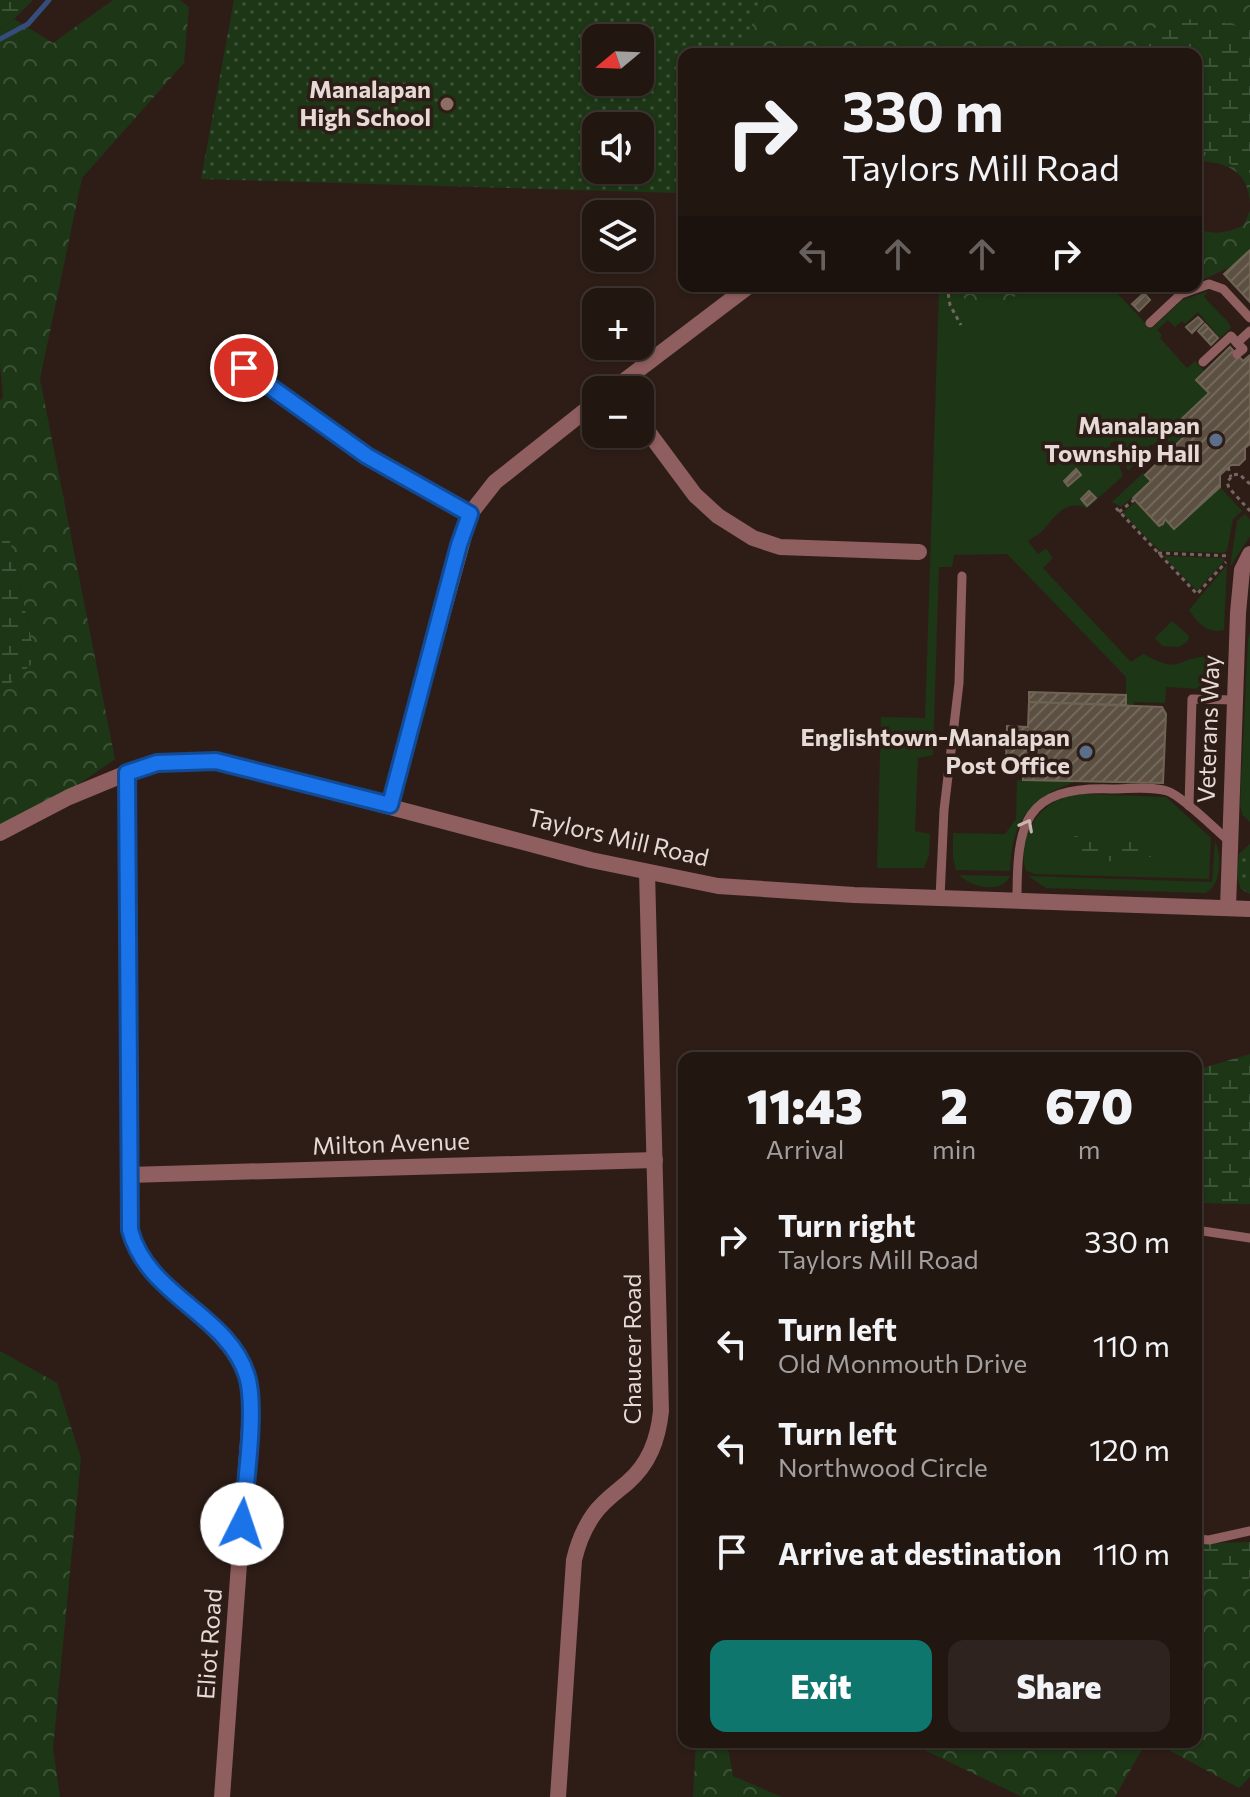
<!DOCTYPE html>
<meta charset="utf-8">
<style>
:root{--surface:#221611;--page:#2e231f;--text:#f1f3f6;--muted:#a29f9f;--line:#3f3531;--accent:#0f766e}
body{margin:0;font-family:Commissioner,sans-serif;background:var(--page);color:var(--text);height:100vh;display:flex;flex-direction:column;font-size:30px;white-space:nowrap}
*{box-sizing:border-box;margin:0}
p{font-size:26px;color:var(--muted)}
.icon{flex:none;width:44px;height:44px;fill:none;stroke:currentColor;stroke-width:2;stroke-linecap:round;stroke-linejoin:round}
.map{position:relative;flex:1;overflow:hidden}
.details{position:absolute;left:678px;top:1052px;width:524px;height:696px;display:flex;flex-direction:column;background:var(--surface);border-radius:16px;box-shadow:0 2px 6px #0004,0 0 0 2px var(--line)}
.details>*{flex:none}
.banner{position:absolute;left:678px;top:48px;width:524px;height:244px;border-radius:16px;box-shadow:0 2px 6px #0004,0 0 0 2px var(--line);background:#221611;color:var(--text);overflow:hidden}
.needle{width:52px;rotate:251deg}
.controls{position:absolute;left:582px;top:24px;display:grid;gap:16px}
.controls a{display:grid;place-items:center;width:72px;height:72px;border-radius:16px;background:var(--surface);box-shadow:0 2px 6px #0004,0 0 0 2px var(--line);font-size:40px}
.pin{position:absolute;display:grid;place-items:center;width:68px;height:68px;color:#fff;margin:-34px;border:4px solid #fff;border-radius:50%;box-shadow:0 2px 8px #0007}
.me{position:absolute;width:88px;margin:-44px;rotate:4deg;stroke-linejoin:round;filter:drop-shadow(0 0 6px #0008)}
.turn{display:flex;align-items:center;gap:28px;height:168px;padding:0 32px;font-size:36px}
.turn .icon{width:104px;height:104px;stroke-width:2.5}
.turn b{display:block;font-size:56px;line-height:68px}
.lanes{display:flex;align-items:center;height:76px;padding:0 32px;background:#0003;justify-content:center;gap:40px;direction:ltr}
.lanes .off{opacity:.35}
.eta{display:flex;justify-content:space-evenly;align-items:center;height:136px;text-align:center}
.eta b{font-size:48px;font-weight:800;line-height:56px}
.cta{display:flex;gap:16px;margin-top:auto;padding:16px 32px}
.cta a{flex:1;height:92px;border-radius:16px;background:var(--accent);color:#fff;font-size:32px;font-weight:800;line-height:92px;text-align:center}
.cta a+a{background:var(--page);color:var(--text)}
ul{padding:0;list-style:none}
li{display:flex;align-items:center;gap:24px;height:104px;padding:0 32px}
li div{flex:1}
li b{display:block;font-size:30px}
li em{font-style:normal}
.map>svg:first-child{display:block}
.grass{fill:#1c3616}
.forest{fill:url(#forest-crowns)}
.wetland{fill:url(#wetland-marsh)}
.park{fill:url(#park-dots);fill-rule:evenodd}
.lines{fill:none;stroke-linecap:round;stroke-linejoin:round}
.stream{stroke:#344d7c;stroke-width:5}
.building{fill:url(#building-hatch);stroke:#6f6454;stroke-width:2}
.path{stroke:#756661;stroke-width:3;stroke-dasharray:4 4;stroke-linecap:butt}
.lane{stroke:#8f5e5e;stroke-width:9}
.street{stroke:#8f5e5e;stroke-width:16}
.oneway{stroke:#cbb5b1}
.route-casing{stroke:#114b97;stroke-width:20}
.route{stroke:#1a73e8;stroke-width:14}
.education-dot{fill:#8d6e63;stroke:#2e1d17;stroke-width:3}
.service-dot{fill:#5c6f8a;stroke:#2e1d17;stroke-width:3}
.labels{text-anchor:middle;stroke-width:7;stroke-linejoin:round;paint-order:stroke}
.poi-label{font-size:24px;font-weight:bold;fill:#e5dad5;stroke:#2e1d17;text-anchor:end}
.street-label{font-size:24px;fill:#e5dad5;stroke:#2e1d17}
</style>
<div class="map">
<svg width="1250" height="1797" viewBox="0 0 1250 1797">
<defs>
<pattern id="forest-crowns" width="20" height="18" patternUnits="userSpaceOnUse" patternTransform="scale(2)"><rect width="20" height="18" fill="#1c3616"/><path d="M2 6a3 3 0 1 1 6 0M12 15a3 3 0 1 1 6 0" fill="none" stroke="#3d5237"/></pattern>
<pattern id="wetland-marsh" width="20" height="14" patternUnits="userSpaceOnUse" patternTransform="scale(2)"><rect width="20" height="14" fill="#1c3616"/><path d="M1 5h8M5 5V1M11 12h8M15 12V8" fill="none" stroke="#3d5237"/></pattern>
<pattern id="park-dots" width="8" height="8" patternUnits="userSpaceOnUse" patternTransform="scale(2)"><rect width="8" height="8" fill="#1c3616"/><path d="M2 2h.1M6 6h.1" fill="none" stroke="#3d5237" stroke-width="1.8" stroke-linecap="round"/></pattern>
<pattern id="building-hatch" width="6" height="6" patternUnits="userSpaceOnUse" patternTransform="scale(2)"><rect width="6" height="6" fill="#5b5041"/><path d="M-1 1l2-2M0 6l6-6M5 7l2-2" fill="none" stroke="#72695c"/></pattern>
</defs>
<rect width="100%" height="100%" fill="#2e1d17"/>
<!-- grass -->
<g class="grass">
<path d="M1025,286h82l12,2 -3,4 35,37 31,-29 26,-9 -4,6 24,25 3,6 -11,10 -22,-26 -13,12 -3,-3 -7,6 -7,-7 -11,10 5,5 -2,3 27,30 8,-7 10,10 -9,9 13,13 -35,32 10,12 -14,14 -8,-7 -12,1 -7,9 1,11 -4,4 -5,-5 -7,7 -12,-30 -6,2 13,33 -36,32c-22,-9 -31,8 -43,21 -4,5 -11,8 -16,12l10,13 8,-6 7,10 -10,10 88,94 12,-8c40,21 29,5 65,2l12,11 -4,23 -50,-3 -1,16 -31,-1v4l-8,-1v-28l-119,-123 -53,1 -2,12h-13l-6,188 -15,3 -3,73 15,3 -1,21 -5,13h-47l4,-151 44,1 14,-430 18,1c20,31 47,23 68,-3z"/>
<polygon points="1143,473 1151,481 1121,507 1112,502"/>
<polygon points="1220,487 1242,511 1233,519 1227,551 1223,553 1160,551 1124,515 1124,511 1136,502 1158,526 1163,525 1165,519 1174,529"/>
<polygon points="1245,514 1250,520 1250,536 1230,567 1237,521"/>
<polygon points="1163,556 1222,558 1225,560 1197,591"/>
<path d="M1227,565l-3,65c-16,5 -27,-8 -35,-20z"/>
<polygon points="1172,621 1189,636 1188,641 1179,647 1162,646 1155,638"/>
<polygon points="1250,632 1250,822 1242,814 1240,804 1248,639"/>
<path d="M1017,780l58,2c-47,16 -63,40 -65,89l-54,-1 -3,-12v-25l52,1 11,-15z"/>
<path d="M1084,794l82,3 45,41 -2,41 -174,-5 -9,-3c-9,-27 7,-59 32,-71 8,-4 17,-5 26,-6z"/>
<path d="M1215,841c7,15 7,45 -10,52l-159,-5 -18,-12 184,6z"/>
<path d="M959,875l51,1c-9,19 -39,11 -51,-1z"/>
</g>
<!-- forest -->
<g class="forest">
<polygon points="113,0 180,0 189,7 184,63 82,178 40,379 115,759 15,829 0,832 0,693 36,660 10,541 0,533 0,400 3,397 0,363 0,29 14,19 53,43"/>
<path d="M762,0h488v203c-2,-33 -24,-41 -54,-42v-107h-457z"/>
<path d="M1250,210v45c-11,10 -39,20 -54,28v-55c16,8 32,5 48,-3z"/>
<path d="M956,286h69c-22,27 -51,36 -69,0z"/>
<polygon points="0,1351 57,1383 81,1458 53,1748 60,1797 0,1797"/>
<polygon points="1250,1577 1250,1777 1239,1788 1154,1742 1196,1742 1196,1580 1247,1580"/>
<polygon points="696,1742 727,1742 733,1776 782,1797 693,1797"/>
<polygon points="908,1742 1146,1742 1115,1797 1022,1797"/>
</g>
<!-- wetland -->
<g class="wetland">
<polygon points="0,0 33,0 14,19 0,29"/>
<polygon points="1186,19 1225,23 1250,30 1250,173 1196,148 1196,54 1139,54 1144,35 1160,25"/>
<polygon points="0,533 10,541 36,660 0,693"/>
<path d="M1075,836l80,5 5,8 -3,6c-9,3 -17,3 -26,4 -23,2 -45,9 -62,-11l1,-8z"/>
<polygon points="1250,1054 1250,1204 1196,1203 1196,1070"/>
<polygon points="1250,1542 1250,1577 1247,1580 1196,1580 1196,1544"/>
</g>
<!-- park -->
<g class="park">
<path d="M234,0h528l-23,54h-55v125l-6,14 -477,-14zM596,38h44v44h-44zM596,126h44v44h-44z"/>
<polygon points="1250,844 1250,894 1241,889 1237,877 1239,854"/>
</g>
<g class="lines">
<!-- stream -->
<polyline class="stream" points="0,39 28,24 49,0"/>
</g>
<!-- building -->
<g class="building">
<polygon points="1250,250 1250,302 1224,274"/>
<polygon points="1144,293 1150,300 1139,311 1132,304"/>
<polygon points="1198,317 1203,322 1192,333 1186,327"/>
<polygon points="1205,324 1218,338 1211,345 1198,331"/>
<polygon points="1230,347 1243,361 1250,355 1250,444 1245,448 1245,459 1239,465 1231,465 1220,475 1220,487 1174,529 1165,519 1163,524 1159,526 1133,498 1151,481 1145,475 1184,437 1174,426 1209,393 1196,380"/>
<polygon points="1076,469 1081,475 1068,486 1064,481"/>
<polygon points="1089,491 1096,498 1087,506 1081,499"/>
<polygon points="1029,692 1126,695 1126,705 1029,702"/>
<polygon points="1029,702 1162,707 1166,714 1163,783 1023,780 1023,761 1006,761 1007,726 1028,727"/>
</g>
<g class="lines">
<!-- path -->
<g class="path">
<polyline points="947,286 950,305 961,325"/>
<polyline points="1228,467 1231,477"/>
<polyline points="1250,484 1239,474 1233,475 1227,482 1229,488 1250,511"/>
<polyline points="1116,508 1197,594 1226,562"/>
<polyline points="1119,512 1134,500"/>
<polyline points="1158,553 1229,556"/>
</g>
<!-- lane -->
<g class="lane">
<polyline points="1150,323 1181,294 1209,284 1223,289 1250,318"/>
<polyline points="1237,354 1243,349 1237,343"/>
<polyline points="1203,362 1231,336 1237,343 1250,331"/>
<polyline points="952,742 1007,743"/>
<polyline points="1189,806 1192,699 1234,700"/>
<polyline points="940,898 944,810 959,683 962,576"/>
<path d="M1017,901c0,-78 6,-115 95,-112 17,0 39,-3 55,2 14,4 49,39 62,50"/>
<polyline points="1196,1230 1250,1238"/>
<polyline points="1196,1539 1209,1540 1250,1531"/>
</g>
<!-- street -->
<g class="street">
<polyline points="244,368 367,456 470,514"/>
<polyline points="612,390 749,286"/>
<polyline points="640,421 695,495 718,516 753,538 780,547 919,552"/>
<path d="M127,773l3,457c20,74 112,88 121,170l-29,397"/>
<polyline points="390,805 470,514 495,482 596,402"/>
<polyline points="0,833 69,797 127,773 157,763 216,761 591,860 718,886 854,895 1250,909"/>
<polyline points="1228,908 1238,613 1242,570 1250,554"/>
<polyline points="128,1175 655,1160"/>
<path d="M558,1797l16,-237c4,-17 10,-32 20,-46 9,-13 21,-21 33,-31 22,-19 31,-43 34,-72l-14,-539"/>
</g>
</g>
<!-- one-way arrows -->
<defs><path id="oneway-chevron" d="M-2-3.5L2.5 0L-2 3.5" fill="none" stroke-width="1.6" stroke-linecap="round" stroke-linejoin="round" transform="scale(2)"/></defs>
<use class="oneway" href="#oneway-chevron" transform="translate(1027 825) rotate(-62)"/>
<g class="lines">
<!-- route casing -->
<g class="route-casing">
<path id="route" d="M242,1524c3,-37 15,-116 5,-148 -19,-62 -99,-79 -117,-146l-3,-457 30,-10 59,-2 174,44 69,-260 11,-31 -103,-58 -123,-88"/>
</g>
<!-- route -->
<use href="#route" class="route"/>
</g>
<!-- markers -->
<circle class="education-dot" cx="447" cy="104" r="8"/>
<g class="service-dot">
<circle cx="1216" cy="440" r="8"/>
<circle cx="1086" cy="752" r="8"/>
</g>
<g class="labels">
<!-- poi labels -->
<g class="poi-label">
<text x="431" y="98">Manalapan<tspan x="431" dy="28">High School</tspan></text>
<text x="1200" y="434">Manalapan<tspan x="1200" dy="28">Township Hall</tspan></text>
<text x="1070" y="746">Englishtown-Manalapan<tspan x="1070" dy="28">Post Office</tspan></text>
</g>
<!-- street labels -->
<g class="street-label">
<text transform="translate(1209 729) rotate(-88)" y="8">Veterans Way</text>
<text transform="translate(618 838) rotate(13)" y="8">Taylors Mill Road</text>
<text transform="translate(391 1144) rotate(-2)" y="8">Milton Avenue</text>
<text transform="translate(633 1349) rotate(-90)" y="8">Chaucer Road</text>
<text transform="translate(210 1644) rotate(-86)" y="8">Eliot Road</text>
</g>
</g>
</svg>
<div class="controls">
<a><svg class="needle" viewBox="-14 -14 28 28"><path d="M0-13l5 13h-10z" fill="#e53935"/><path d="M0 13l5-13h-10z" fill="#a29f9f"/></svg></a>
<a><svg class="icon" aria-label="sound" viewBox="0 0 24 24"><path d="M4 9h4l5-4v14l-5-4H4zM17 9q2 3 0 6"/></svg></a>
<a><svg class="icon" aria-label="layers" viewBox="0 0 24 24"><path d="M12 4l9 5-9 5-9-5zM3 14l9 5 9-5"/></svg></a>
<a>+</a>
<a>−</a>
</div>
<div class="pin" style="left:244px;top:368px;background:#d93025"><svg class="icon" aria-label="arrive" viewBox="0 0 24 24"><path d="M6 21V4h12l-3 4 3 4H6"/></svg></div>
<svg class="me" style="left:242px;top:1524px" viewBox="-20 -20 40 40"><circle r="19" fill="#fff"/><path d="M0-13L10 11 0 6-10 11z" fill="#1a73e8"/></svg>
<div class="banner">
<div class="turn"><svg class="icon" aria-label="right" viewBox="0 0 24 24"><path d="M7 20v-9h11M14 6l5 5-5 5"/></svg><div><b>330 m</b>Taylors Mill Road</div></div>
<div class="lanes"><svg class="icon off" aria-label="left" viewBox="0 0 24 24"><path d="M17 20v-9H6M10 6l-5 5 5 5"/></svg><svg class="icon off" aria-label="ahead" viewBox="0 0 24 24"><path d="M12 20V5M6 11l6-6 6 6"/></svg><svg class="icon off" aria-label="ahead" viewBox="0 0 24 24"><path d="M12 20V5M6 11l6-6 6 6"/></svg><svg class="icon" aria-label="right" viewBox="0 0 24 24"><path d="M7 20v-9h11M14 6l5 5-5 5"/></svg></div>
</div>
<section class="details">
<div class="eta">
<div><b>11:43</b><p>Arrival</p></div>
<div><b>2</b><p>min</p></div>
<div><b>670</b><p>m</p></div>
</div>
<ul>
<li><svg class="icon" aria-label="right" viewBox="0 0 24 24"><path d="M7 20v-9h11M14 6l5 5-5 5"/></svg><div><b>Turn right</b><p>Taylors Mill Road</p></div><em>330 m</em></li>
<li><svg class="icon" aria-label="left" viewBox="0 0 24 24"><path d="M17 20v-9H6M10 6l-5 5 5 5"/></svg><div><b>Turn left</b><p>Old Monmouth Drive</p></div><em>110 m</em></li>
<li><svg class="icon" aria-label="left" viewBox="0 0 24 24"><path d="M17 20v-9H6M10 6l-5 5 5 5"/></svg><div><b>Turn left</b><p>Northwood Circle</p></div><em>120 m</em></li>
<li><svg class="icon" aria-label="arrive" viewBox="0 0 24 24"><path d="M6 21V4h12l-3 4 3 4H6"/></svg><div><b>Arrive at destination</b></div><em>110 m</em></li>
</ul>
<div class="cta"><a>Exit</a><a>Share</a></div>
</section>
</div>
